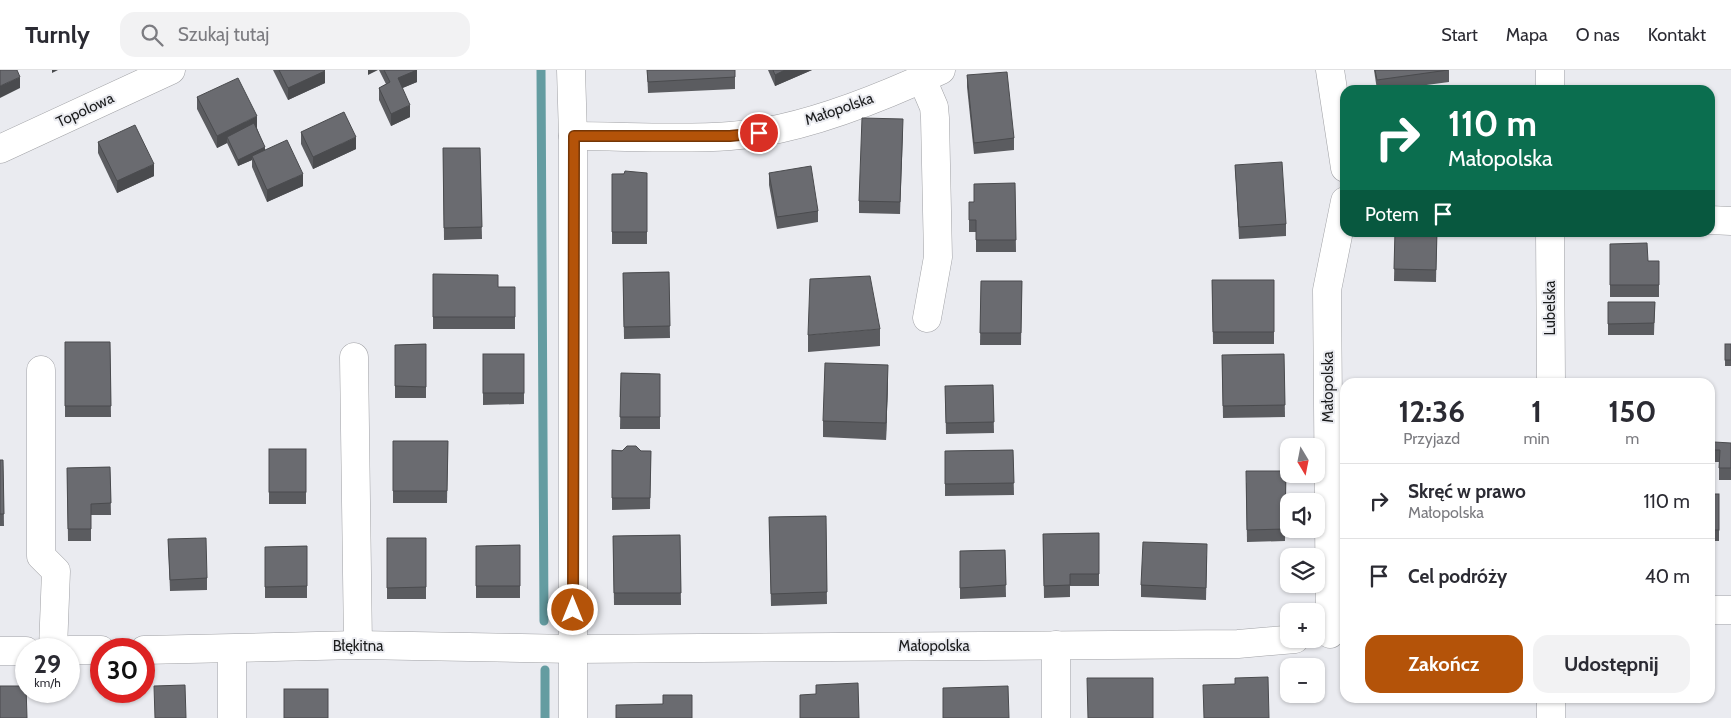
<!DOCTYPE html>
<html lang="pl">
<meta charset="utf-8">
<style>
:root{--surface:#fff;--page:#f2f2f3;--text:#2b2b33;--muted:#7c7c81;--line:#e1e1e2;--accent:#b45309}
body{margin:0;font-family:Cabin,sans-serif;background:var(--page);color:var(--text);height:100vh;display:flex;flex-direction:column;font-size:19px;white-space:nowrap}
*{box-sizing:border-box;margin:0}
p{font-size:16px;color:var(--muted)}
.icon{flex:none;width:28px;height:28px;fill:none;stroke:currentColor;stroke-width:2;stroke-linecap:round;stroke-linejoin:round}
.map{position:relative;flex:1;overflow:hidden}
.side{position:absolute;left:1340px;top:308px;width:375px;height:325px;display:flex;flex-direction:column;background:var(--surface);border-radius:15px;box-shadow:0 1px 4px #0004}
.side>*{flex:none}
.guide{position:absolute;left:1340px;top:15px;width:375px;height:152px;border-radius:15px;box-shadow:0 1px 4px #0004;background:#0b6e4f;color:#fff;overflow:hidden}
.needle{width:32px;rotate:170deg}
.buttons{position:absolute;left:1280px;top:368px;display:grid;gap:10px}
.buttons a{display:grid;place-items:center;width:45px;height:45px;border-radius:10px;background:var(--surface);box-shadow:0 1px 4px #0004;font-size:25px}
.speed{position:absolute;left:15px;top:568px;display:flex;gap:10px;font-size:25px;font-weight:700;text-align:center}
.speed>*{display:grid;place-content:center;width:65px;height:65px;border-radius:50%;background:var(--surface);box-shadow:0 1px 4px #0004;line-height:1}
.speed small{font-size:12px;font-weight:400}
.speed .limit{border:8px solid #d22;background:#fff;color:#111}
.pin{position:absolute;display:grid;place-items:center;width:42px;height:42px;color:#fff;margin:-21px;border:2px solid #fff;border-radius:50%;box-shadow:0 1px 5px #0007}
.me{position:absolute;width:55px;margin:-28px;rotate:0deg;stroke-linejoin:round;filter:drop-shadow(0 0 4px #0008)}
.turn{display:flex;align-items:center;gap:18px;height:105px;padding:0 25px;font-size:22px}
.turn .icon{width:65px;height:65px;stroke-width:2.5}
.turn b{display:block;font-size:35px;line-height:42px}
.then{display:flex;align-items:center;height:48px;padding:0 25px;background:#0003;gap:10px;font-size:19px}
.eta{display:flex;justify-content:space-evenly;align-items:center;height:85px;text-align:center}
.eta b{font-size:30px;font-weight:700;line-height:35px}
.action{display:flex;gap:10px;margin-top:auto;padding:10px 25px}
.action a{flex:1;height:58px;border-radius:15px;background:var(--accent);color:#fff;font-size:20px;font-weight:700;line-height:58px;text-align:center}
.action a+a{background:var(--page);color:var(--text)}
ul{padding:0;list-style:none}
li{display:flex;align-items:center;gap:15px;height:75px;padding:0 25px;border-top:1px solid var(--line)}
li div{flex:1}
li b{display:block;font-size:19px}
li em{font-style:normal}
header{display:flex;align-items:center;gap:30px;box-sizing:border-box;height:70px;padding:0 25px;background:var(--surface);border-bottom:1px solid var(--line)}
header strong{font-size:24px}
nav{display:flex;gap:28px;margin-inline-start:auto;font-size:18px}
.search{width:350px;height:45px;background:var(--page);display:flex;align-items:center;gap:12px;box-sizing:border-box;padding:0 18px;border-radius:15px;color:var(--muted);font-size:19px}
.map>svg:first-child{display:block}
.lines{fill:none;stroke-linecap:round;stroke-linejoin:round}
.stream{stroke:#649ca1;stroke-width:9}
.minor-casing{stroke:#a0a1a5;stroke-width:29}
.minor{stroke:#fff;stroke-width:28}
.wall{fill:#5b5c60}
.shaded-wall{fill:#4a4b4e}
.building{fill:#6a6b70;stroke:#4a4b4e}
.route-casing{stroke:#753606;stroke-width:12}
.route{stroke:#b45309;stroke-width:9}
.labels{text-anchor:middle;stroke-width:4;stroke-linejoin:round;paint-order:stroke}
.street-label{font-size:15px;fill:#1b1c1d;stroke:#eaebf0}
</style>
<header>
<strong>Turnly</strong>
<div class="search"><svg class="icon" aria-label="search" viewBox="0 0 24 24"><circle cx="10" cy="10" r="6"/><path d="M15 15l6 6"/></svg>Szukaj tutaj</div>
<nav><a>Start</a><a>Mapa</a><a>O nas</a><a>Kontakt</a></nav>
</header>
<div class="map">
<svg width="1731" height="648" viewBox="0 0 1731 648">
<rect width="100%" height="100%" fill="#eaebf0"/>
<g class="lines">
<!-- stream -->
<g class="stream">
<polyline points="541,0 544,551"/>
<polyline points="545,600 545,648"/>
</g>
<!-- minor casing -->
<g class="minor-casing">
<g id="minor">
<polyline points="571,0 573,66 573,648"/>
<polyline points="1330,0 1345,98"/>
<polyline points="922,9 934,37 935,48 938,187 927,248"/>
<polyline points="1550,20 1550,0"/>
<path d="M573,66c52,0 106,4 157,0 67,-4 151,-38 211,-66"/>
<polyline points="0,79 171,0"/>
<polyline points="1710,150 1731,151"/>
<polyline points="1550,162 1551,312"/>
<polyline points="354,287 358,575"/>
<polyline points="41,300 41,486 56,501 53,579"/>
<polyline points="1710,540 1731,540"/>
<polyline points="1330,564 1327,220 1345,131"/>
<polyline points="69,580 101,580"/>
<polyline points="144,580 358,575 573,579 1238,574 1295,569"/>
<polyline points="0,581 26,581"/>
<polyline points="232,648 232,579"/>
<polyline points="1056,648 1056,575"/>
<polyline points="1551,648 1551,628"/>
</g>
</g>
<!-- minor -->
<use href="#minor" class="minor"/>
</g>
<!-- wall -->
<g class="wall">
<polygon points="273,0 324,0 325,13 288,30"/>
<polygon points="379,0 417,0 417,12 402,18 410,47 391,56 379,30 379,18 386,14"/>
<polygon points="647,0 735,0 735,19 648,23"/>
<polygon points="768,0 812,0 775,16"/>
<polygon points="1374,0 1449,0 1449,12 1389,20 1377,20"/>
<polygon points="967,5 1014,68 1014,80 974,84 967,17"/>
<polygon points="197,27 257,58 265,80 303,116 267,132 252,97 252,90 238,96 227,73 217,78 197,39"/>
<polygon points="903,61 900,144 859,143 859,131"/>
<polygon points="301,62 356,79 313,99 301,74"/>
<polygon points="98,72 154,106 117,123 98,83"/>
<polygon points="443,78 480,78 482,169 444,170"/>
<polygon points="1235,95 1286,154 1286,166 1239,169"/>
<polygon points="647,103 647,174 612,174 612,104"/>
<polygon points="769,103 818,141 818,152 777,159 769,115"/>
<polygon points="1015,113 1016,182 976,182 976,162 969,162 969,144 974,132"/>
<polygon points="1395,162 1437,162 1436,212 1394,211"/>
<polygon points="1610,174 1648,191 1659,191 1659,227 1610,227"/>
<polygon points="669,202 670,268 624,269 623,203"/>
<polygon points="433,204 498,217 515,217 515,259 433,259"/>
<polygon points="1212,210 1274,210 1274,274 1213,274"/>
<polygon points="981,211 1022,211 1021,275 980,275"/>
<polygon points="1608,232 1655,232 1654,265 1608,265"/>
<polygon points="880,259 880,276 808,282 808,265"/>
<polygon points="65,272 110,272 111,347 65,347"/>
<polygon points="426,274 426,328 395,328 395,275"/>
<rect x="1725" y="274" width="6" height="22"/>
<polygon points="483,284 524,284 524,334 483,335"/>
<polygon points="1284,284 1285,347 1223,348 1222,285"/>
<polygon points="621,303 660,304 660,359 620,359"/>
<polygon points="888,312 886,370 823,367 823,351"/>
<polygon points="993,315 994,363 946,364 945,316"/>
<polygon points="393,371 448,371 447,433 393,433"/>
<polygon points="1731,373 1731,410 1719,410 1719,392 1714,392 1714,380"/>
<rect x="269" y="379" width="37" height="55"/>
<polygon points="612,380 651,381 650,439 612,440"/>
<polygon points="1013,380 1014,425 945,426 945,381"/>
<polygon points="0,390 3,390 4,456 0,456"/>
<polygon points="110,397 111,445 91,445 91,471 68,471 67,398"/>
<polygon points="1286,401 1285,471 1247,472 1246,413"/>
<rect x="1710" y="424" width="9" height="47"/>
<polygon points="826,446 827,534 771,536 769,447"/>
<polygon points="1099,463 1099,516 1070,516 1070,527 1044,528 1043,464"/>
<polygon points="680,465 681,535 614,535 613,466"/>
<rect x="387" y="468" width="39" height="61"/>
<polygon points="168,469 207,508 207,520 170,521"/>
<polygon points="520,475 520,528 476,528 476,476"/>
<polygon points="307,476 307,528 265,528 265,477"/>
<polygon points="1005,480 1006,527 960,529 960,481"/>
<polygon points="1207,486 1206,530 1141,527 1141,515"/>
<rect x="1492" y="628" width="11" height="3"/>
</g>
<!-- shaded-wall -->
<g class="shaded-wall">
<polygon points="52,0 58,0 52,3"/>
<polygon points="368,0 378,0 368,5"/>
<polygon points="417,0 417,12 398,20 398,8"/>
<polygon points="785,0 812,0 775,16 775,5"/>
<polygon points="325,1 325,13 288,30 288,18"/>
<polygon points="20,7 20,18 0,28 0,16"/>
<polygon points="410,35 410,47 391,56 391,44"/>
<polygon points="257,46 257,58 227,67 227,73 217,78 217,66"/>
<polygon points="356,67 356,79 313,99 313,87"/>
<polygon points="265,77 265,83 252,86 252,90 238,96 238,90"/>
<polygon points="154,94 154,106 117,123 117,111"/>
<polygon points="303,104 303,116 267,132 267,120"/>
<polygon points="888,295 888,312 886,370 886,353"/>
</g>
<!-- building -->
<g class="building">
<polygon points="0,0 17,0 20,7 0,16"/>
<polygon points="279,0 324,0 325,1 288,18"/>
<polygon points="384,0 417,0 398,8 410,35 391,44 379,18 390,12"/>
<polygon points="647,0 735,0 735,7 648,12"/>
<polygon points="773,0 785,0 775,5"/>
<polygon points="1375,0 1448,0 1377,10"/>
<polygon points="1007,2 1014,68 974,73 967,5"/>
<polygon points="238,8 257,46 217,66 197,27"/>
<polygon points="344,42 356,67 313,87 301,62"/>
<polygon points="862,48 903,49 900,132 859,131"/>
<polygon points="254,53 265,77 238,90 227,67"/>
<polygon points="135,55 154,94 117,111 98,72"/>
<polygon points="287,70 303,104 267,120 252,86"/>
<polygon points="443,78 480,78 482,157 444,158"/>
<polygon points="1282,92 1286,154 1239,157 1235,95"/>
<polygon points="811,96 818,141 777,147 769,103"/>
<polygon points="625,101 647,103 647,162 612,162 612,104 624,104"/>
<polygon points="1015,113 1016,170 976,170 976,150 969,150 969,132 974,132 974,114"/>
<polygon points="1395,162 1437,162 1436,200 1394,199"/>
<polygon points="1647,173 1648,191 1659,191 1659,215 1610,215 1610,174"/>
<polygon points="669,202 670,256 624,257 623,203"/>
<polygon points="433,204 498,205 498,217 515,217 515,247 433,247"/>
<polygon points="870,206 880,259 808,265 810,209"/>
<polygon points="1212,210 1274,210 1274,262 1213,262"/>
<polygon points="981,211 1022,211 1021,263 980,263"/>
<polygon points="1608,232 1655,232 1654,253 1608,254"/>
<polygon points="65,272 110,272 111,336 65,336"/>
<polygon points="426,274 426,317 395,316 395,275"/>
<rect x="1725" y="274" width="6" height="16"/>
<rect x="483" y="284" width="41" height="39"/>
<polygon points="1284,284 1285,335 1223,336 1222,285"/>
<polygon points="825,293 888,295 886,353 823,351"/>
<polygon points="621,303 660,304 660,347 620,347"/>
<polygon points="993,315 994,352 946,353 945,316"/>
<polygon points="393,371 448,371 447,421 393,421"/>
<polygon points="1714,372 1731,373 1731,398 1719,398 1720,380 1714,380"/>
<polygon points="627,376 636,376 641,381 651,381 650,428 612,428 612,380 622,381"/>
<rect x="269" y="379" width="37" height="43"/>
<polygon points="1013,380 1014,413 945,414 945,381"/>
<polygon points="0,390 3,390 4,444 0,444"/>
<polygon points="110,397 111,433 91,434 91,459 68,459 67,398"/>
<polygon points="1246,401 1286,401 1285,459 1247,460"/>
<rect x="1710" y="424" width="9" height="36"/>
<polygon points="826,446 827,522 771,524 769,447"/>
<polygon points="1099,463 1099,504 1070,504 1070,515 1044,516 1043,464"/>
<polygon points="680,465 681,523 614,523 613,466"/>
<polygon points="206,468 207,508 170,510 168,469"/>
<polygon points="387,468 426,468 426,517 387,518"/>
<polygon points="1143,472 1207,474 1206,518 1141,515"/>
<polygon points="520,475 520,516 476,516 476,476"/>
<polygon points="307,476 307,516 265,517 265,477"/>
<polygon points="1005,480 1006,515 960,518 960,481"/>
<polygon points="1268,607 1269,648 1204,648 1203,615 1235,614 1235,608"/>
<polygon points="1087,608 1153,608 1153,648 1088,648"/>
<polygon points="858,613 859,648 800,648 800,625 816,624 816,615"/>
<polygon points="185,615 186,648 155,648 154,616"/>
<polygon points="0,616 26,616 27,648 0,648"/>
<polygon points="1008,616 1009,648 943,648 943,618"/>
<rect x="284" y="619" width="44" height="29"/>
<polygon points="663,625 692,625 692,648 616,648 616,635 663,634"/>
</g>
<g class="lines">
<!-- route casing -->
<g class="route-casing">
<polyline id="route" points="573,540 574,66 730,66 759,63"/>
</g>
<!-- route -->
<use href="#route" class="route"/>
</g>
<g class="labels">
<!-- street labels -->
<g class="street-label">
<text transform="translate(839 39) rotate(-19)" y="5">Małopolska</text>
<text transform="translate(85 40) rotate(-25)" y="5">Topolowa</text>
<text transform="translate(1550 238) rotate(-90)" y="5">Lubelska</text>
<text transform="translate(1328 317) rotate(-90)" y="5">Małopolska</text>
<text x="358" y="581">Błękitna</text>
<text x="934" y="581">Małopolska</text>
</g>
</g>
</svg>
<div class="buttons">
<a><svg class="needle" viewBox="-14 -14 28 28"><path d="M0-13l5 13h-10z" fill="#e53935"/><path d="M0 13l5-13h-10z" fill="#7c7c81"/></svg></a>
<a><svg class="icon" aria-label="sound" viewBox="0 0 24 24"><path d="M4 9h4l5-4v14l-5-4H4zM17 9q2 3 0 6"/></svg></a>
<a><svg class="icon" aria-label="layers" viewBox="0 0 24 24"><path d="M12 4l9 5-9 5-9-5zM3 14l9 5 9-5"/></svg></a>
<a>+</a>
<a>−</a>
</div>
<div class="speed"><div>29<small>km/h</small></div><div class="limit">30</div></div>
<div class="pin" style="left:759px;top:63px;background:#d93025"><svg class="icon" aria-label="arrive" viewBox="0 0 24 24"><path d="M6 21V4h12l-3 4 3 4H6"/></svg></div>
<svg class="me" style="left:573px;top:540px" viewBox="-20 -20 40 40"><circle r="17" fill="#b45309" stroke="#fff" stroke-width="3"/><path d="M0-11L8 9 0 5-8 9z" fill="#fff"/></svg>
<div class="guide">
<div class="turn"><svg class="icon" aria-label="right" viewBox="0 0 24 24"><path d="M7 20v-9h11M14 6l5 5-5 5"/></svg><div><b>110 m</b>Małopolska</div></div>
<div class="then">Potem<svg class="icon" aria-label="arrive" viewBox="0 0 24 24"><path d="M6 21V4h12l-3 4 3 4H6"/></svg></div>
</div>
<section class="side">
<div class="eta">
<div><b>12:36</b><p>Przyjazd</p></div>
<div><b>1</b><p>min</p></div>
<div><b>150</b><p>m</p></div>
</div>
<ul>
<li><svg class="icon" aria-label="right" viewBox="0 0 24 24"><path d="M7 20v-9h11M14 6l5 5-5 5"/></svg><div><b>Skręć w prawo</b><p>Małopolska</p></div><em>110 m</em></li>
<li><svg class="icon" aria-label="arrive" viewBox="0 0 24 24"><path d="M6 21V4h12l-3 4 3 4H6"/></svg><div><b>Cel podróży</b></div><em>40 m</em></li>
</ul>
<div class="action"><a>Zakończ</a><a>Udostępnij</a></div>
</section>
</div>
